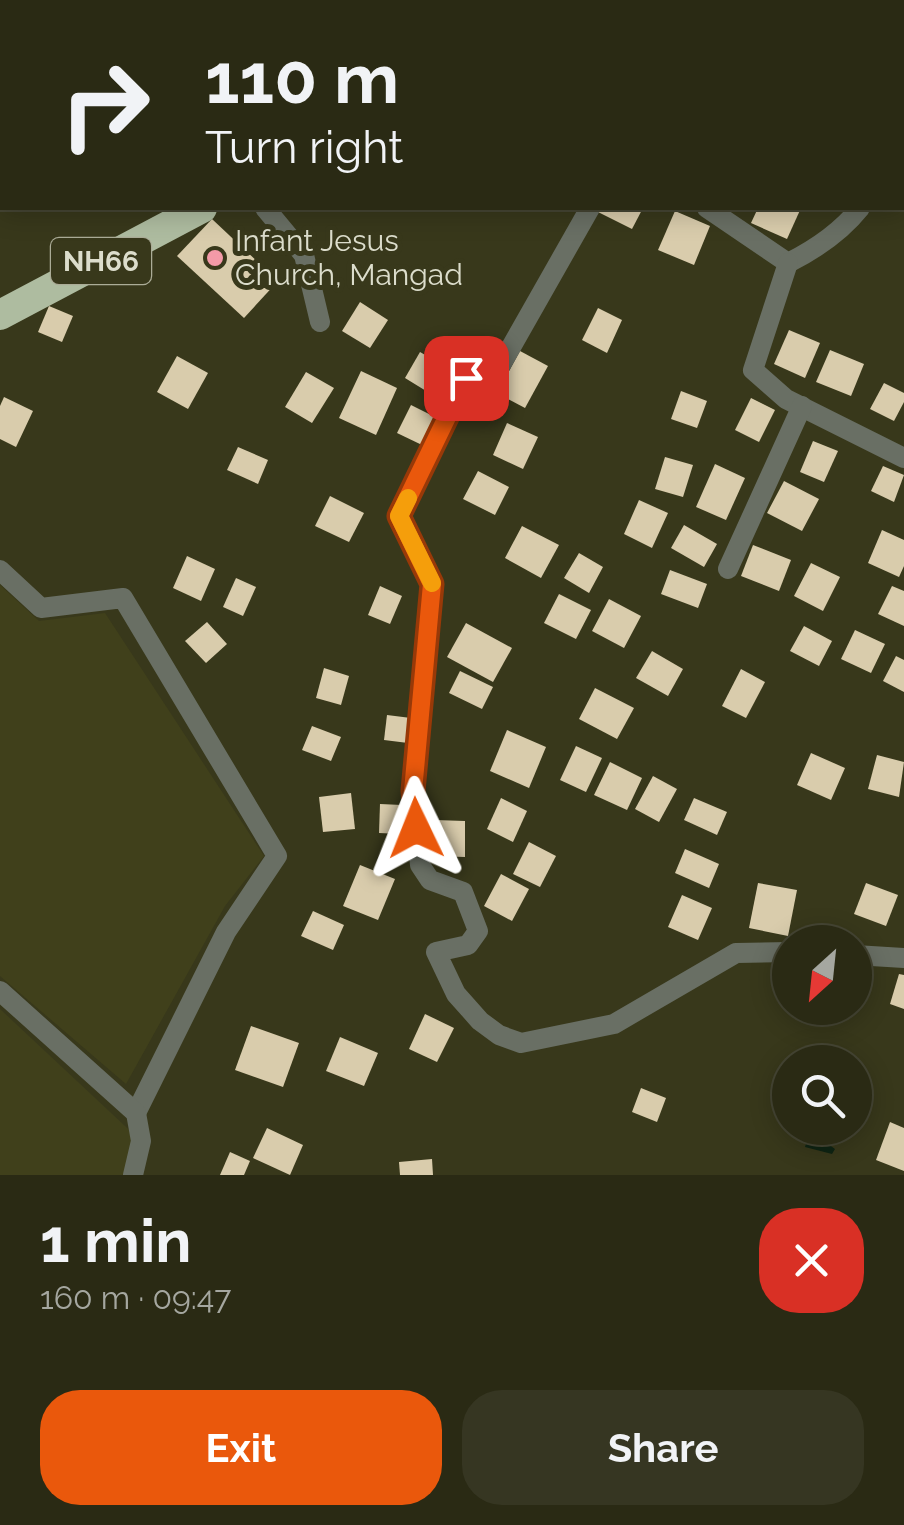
<!DOCTYPE html>
<meta charset="utf-8">
<style>
:root{--surface:#2a2a14;--page:#363622;--text:#f1f3f6;--muted:#a5a7a0;--line:#464634;--accent:#ea580c}
body{margin:0;font-family:Raleway,sans-serif;background:var(--page);color:var(--text);height:100vh;display:flex;flex-direction:column;font-size:38px;white-space:nowrap}
*{box-sizing:border-box;margin:0}
p{font-size:32px;color:var(--muted)}
.icon{flex:none;width:55px;height:55px;fill:none;stroke:currentColor;stroke-width:2;stroke-linecap:round;stroke-linejoin:round}
.map{position:relative;height:1175px;overflow:hidden}
.details{display:flex;flex-direction:column;background:var(--surface);flex:1}
.details>*{flex:none}
.top-card{position:absolute;left:0px;top:0px;width:905px;height:210px;box-shadow:0 5px 25px #0003,0 0 0 2px var(--line);background:#2a2a14;color:var(--text);overflow:hidden}
.needle{width:65px;rotate:207deg}
.controls{position:absolute;left:772px;top:925px;display:grid;gap:20px}
.controls a{display:grid;place-items:center;width:100px;height:100px;border-radius:50%;background:var(--surface);box-shadow:0 5px 25px #0003,0 0 0 2px var(--line);font-size:50px}
.pin{position:absolute;display:grid;place-items:center;width:85px;height:85px;color:#fff;margin:-42px;border-radius:20px;box-shadow:0 5px 15px #0006}
.me{position:absolute;width:110px;margin:-55px;rotate:358deg;stroke-linejoin:round;filter:drop-shadow(0 0 8px #0008)}
.turn{display:flex;align-items:center;gap:35px;height:210px;padding:0 40px;font-size:45px}
.turn .icon{width:130px;height:130px;stroke-width:2.5}
.turn b{display:block;font-size:70px;line-height:85px}
.round{display:grid;place-items:center;flex:none;width:105px;height:105px;border-radius:40px;background:var(--page)}
.summary{display:flex;align-items:center;justify-content:space-between;height:170px;padding:0 40px}
h1{font-size:60px;font-weight:700;line-height:75px}
.cta{display:flex;gap:20px;margin-top:auto;padding:20px 40px}
.cta a{flex:1;height:115px;border-radius:40px;background:var(--accent);color:#fff;font-size:40px;font-weight:700;line-height:115px;text-align:center}
.cta a+a{background:var(--page);color:var(--text)}
.map>svg:first-child{display:block}
.built{fill:#40401b}
.water{fill:#0f2413}
.building{fill:#d9ccac}
.lines{fill:none;stroke-linecap:round;stroke-linejoin:round}
.street{stroke:#696f64;stroke-width:20}
.highway{stroke:#aebca0;stroke-width:30}
.route-casing{stroke:#983908;stroke-width:25}
.route{stroke:#ea580c;stroke-width:18}
.slow{stroke:#f59e0b;stroke-width:18}
.poi-dot{fill:#f39aa8;stroke:#38381b;stroke-width:4}
.labels{text-anchor:middle;stroke-width:10;stroke-linejoin:round;paint-order:stroke}
.shield{fill:#38381b;stroke:#abac97;stroke-width:2.5}
.shield-label{font-size:28px;font-weight:bold;fill:#dcddcc}
.poi-label{font-size:30px;fill:#dcddcc;stroke:#38381b;text-anchor:start}
</style>
<div class="map">
<svg width="904" height="1175" viewBox="0 0 904 1175">
<rect width="100%" height="100%" fill="#38381b"/>
<!-- built -->
<g class="built">
<polygon points="0,585 39,621 105,613 264,856 225,906 126,1084 0,976"/>
<polygon points="0,1009 141,1141 133,1175 0,1175"/>
</g>
<!-- water -->
<polygon class="water" points="811,1128 831,1135 828,1144 835,1149 832,1154 805,1147"/>
<!-- building -->
<g class="building">
<polygon points="598,208 643,208 632,229 596,211"/>
<polygon points="758,208 801,208 787,239 751,223"/>
<polygon points="675,211 710,226 694,265 658,250"/>
<polygon points="212,219 278,281 244,318 177,256"/>
<polygon points="360,302 388,320 370,348 342,331"/>
<polygon points="49,306 73,316 62,342 38,332"/>
<polygon points="598,308 622,320 607,353 582,340"/>
<polygon points="789,330 820,343 805,378 774,364"/>
<polygon points="830,350 864,364 851,396 816,382"/>
<polygon points="520,351 548,366 525,408 497,393"/>
<polygon points="420,352 446,367 431,394 405,378"/>
<polygon points="177,356 208,373 188,409 157,392"/>
<polygon points="361,371 397,388 376,435 339,418"/>
<polygon points="306,372 334,388 312,423 285,407"/>
<polygon points="884,383 904,393 904,402 894,421 870,409"/>
<polygon points="681,391 707,401 697,428 671,419"/>
<polygon points="4,397 33,411 16,447 0,439 0,406"/>
<polygon points="751,398 775,410 759,442 735,430"/>
<polygon points="411,405 435,417 422,445 397,433"/>
<polygon points="507,423 538,437 523,469 493,455"/>
<polygon points="813,441 838,451 824,482 800,472"/>
<polygon points="238,447 268,460 258,484 227,470"/>
<polygon points="665,457 693,465 683,497 655,489"/>
<polygon points="715,464 745,478 726,520 696,507"/>
<polygon points="883,466 904,475 894,502 871,491"/>
<polygon points="478,471 509,487 495,515 463,499"/>
<polygon points="784,481 819,499 802,531 767,513"/>
<polygon points="330,496 364,513 349,542 315,526"/>
<polygon points="639,500 668,513 652,548 624,534"/>
<polygon points="684,525 717,544 704,567 671,548"/>
<polygon points="522,526 559,545 541,578 505,558"/>
<polygon points="882,530 904,540 904,566 899,577 868,563"/>
<polygon points="753,545 791,560 779,591 741,576"/>
<polygon points="579,553 603,567 589,593 564,578"/>
<polygon points="187,556 215,569 201,601 173,588"/>
<polygon points="811,563 840,577 823,611 794,596"/>
<polygon points="670,570 707,584 698,608 661,594"/>
<polygon points="236,578 256,587 243,616 223,607"/>
<polygon points="380,586 402,596 390,624 368,615"/>
<polygon points="892,586 904,591 904,626 878,614"/>
<polygon points="559,594 591,610 576,639 544,623"/>
<polygon points="609,599 641,616 624,648 592,631"/>
<polygon points="207,622 227,644 206,663 185,641"/>
<polygon points="466,623 512,648 493,682 447,657"/>
<polygon points="804,626 832,641 819,666 790,651"/>
<polygon points="855,630 885,644 871,673 841,659"/>
<polygon points="652,651 683,669 668,696 636,678"/>
<polygon points="896,656 904,660 904,692 883,681"/>
<polygon points="324,668 349,676 341,705 316,698"/>
<polygon points="741,669 765,682 746,718 722,706"/>
<polygon points="460,671 493,687 482,709 449,693"/>
<polygon points="595,688 634,708 617,739 579,719"/>
<polygon points="387,715 411,718 408,743 384,740"/>
<polygon points="312,726 341,737 331,761 302,750"/>
<polygon points="507,730 546,747 529,788 490,771"/>
<polygon points="576,746 602,758 586,792 560,780"/>
<polygon points="811,753 845,768 831,800 797,785"/>
<polygon points="877,755 904,762 899,797 868,789"/>
<polygon points="610,762 642,778 627,810 594,795"/>
<polygon points="653,776 677,789 659,822 635,809"/>
<polygon points="351,793 355,829 323,832 319,797"/>
<polygon points="501,798 527,811 513,842 487,829"/>
<polygon points="694,798 727,812 717,835 684,820"/>
<polygon points="380,804 402,805 401,834 379,833"/>
<polygon points="435,820 465,821 465,857 434,856"/>
<polygon points="529,842 556,856 540,887 513,874"/>
<polygon points="685,849 719,864 709,888 675,873"/>
<polygon points="360,865 395,879 378,920 343,906"/>
<polygon points="501,874 529,889 512,921 484,906"/>
<polygon points="758,883 797,890 788,936 749,928"/>
<polygon points="866,883 898,895 886,926 854,914"/>
<polygon points="682,895 712,908 698,940 668,927"/>
<polygon points="313,911 344,925 333,950 301,936"/>
<polygon points="899,974 904,975 904,1009 890,1004"/>
<polygon points="425,1014 454,1028 437,1062 409,1049"/>
<polygon points="251,1026 299,1043 283,1087 235,1070"/>
<polygon points="340,1037 378,1053 364,1086 326,1071"/>
<polygon points="641,1088 666,1098 657,1122 632,1112"/>
<polygon points="890,1122 904,1128 904,1171 876,1160"/>
<polygon points="267,1128 303,1145 290,1175 253,1158"/>
<polygon points="230,1152 250,1161 244,1175 220,1175"/>
<polygon points="432,1159 433,1175 400,1175 399,1162"/>
</g>
<g class="lines">
<!-- street -->
<g class="street">
<polyline points="902,95 904,88"/>
<polyline points="265,208 304,255 320,322"/>
<polyline points="590,208 489,386 466,378 399,516 432,584 413,791 420,865 430,880 463,892 478,931 468,945 436,952 456,994 480,1021 499,1035 521,1043 614,1024 736,953 790,952"/>
<path d="M707,208l81,55c28,-14 52,-30 72,-55"/>
<polyline points="788,263 753,370 786,399 904,458"/>
<polyline points="728,569 802,406"/>
<polyline points="0,570 41,608 123,598 277,856 226,932 136,1113"/>
<polyline points="855,955 904,958"/>
<polyline points="0,991 136,1113 141,1141 133,1175"/>
</g>
<!-- highway -->
<g class="highway">
<polyline points="350,2 354,0"/>
<polyline points="540,2 544,0"/>
<polyline points="0,194 2,193"/>
<polyline points="0,315 202,208"/>
</g>
</g>
<g class="lines">
<!-- route casing -->
<g class="route-casing">
<polyline id="route" points="416,828 413,791 432,584 399,516 466,378"/>
</g>
<!-- route -->
<use href="#route" class="route"/>
<!-- slow -->
<polyline class="slow" points="408,498 399,516 432,583"/>
</g>
<!-- markers -->
<circle class="poi-dot" cx="215" cy="258" r="10"/>
<g class="labels">
<!-- shield labels -->
<rect class="shield" x="51" y="238" width="100" height="46" rx="8"/>
<g class="shield-label">
<text x="101" y="271">NH66</text>
</g>
<!-- poi labels -->
<g class="poi-label">
<text x="235" y="251">Infant Jesus<tspan x="235" dy="34">Church, Mangad</tspan></text>
</g>
</g>
</svg>
<div class="controls">
<a><svg class="needle" viewBox="-14 -14 28 28"><path d="M0-13l5 13h-10z" fill="#e53935"/><path d="M0 13l5-13h-10z" fill="#a5a7a0"/></svg></a>
<a><svg class="icon" aria-label="search" viewBox="0 0 24 24"><circle cx="10" cy="10" r="6"/><path d="M15 15l6 6"/></svg></a>
</div>
<div class="pin" style="left:466px;top:378px;background:#d93025"><svg class="icon" aria-label="arrive" viewBox="0 0 24 24"><path d="M6 21V4h12l-3 4 3 4H6"/></svg></div>
<svg class="me" style="left:416px;top:828px" viewBox="-20 -20 40 40"><path d="M0-17L14 15 0 8-14 15z" fill="#ea580c" stroke="#fff" stroke-width="4"/></svg>
<div class="top-card">
<div class="turn"><svg class="icon" aria-label="right" viewBox="0 0 24 24"><path d="M7 20v-9h11M14 6l5 5-5 5"/></svg><div><b>110 m</b>Turn right</div></div>
</div>
</div>
<section class="details">
<div class="summary"><div><h1>1 min</h1><p>160 m · 09:47</p></div><a class="round" style="background:#d93025;color:#fff"><svg class="icon" aria-label="close" viewBox="0 0 24 24"><path d="M6 6l12 12M18 6L6 18"/></svg></a></div>
<div class="cta"><a>Exit</a><a>Share</a></div>
</section>
